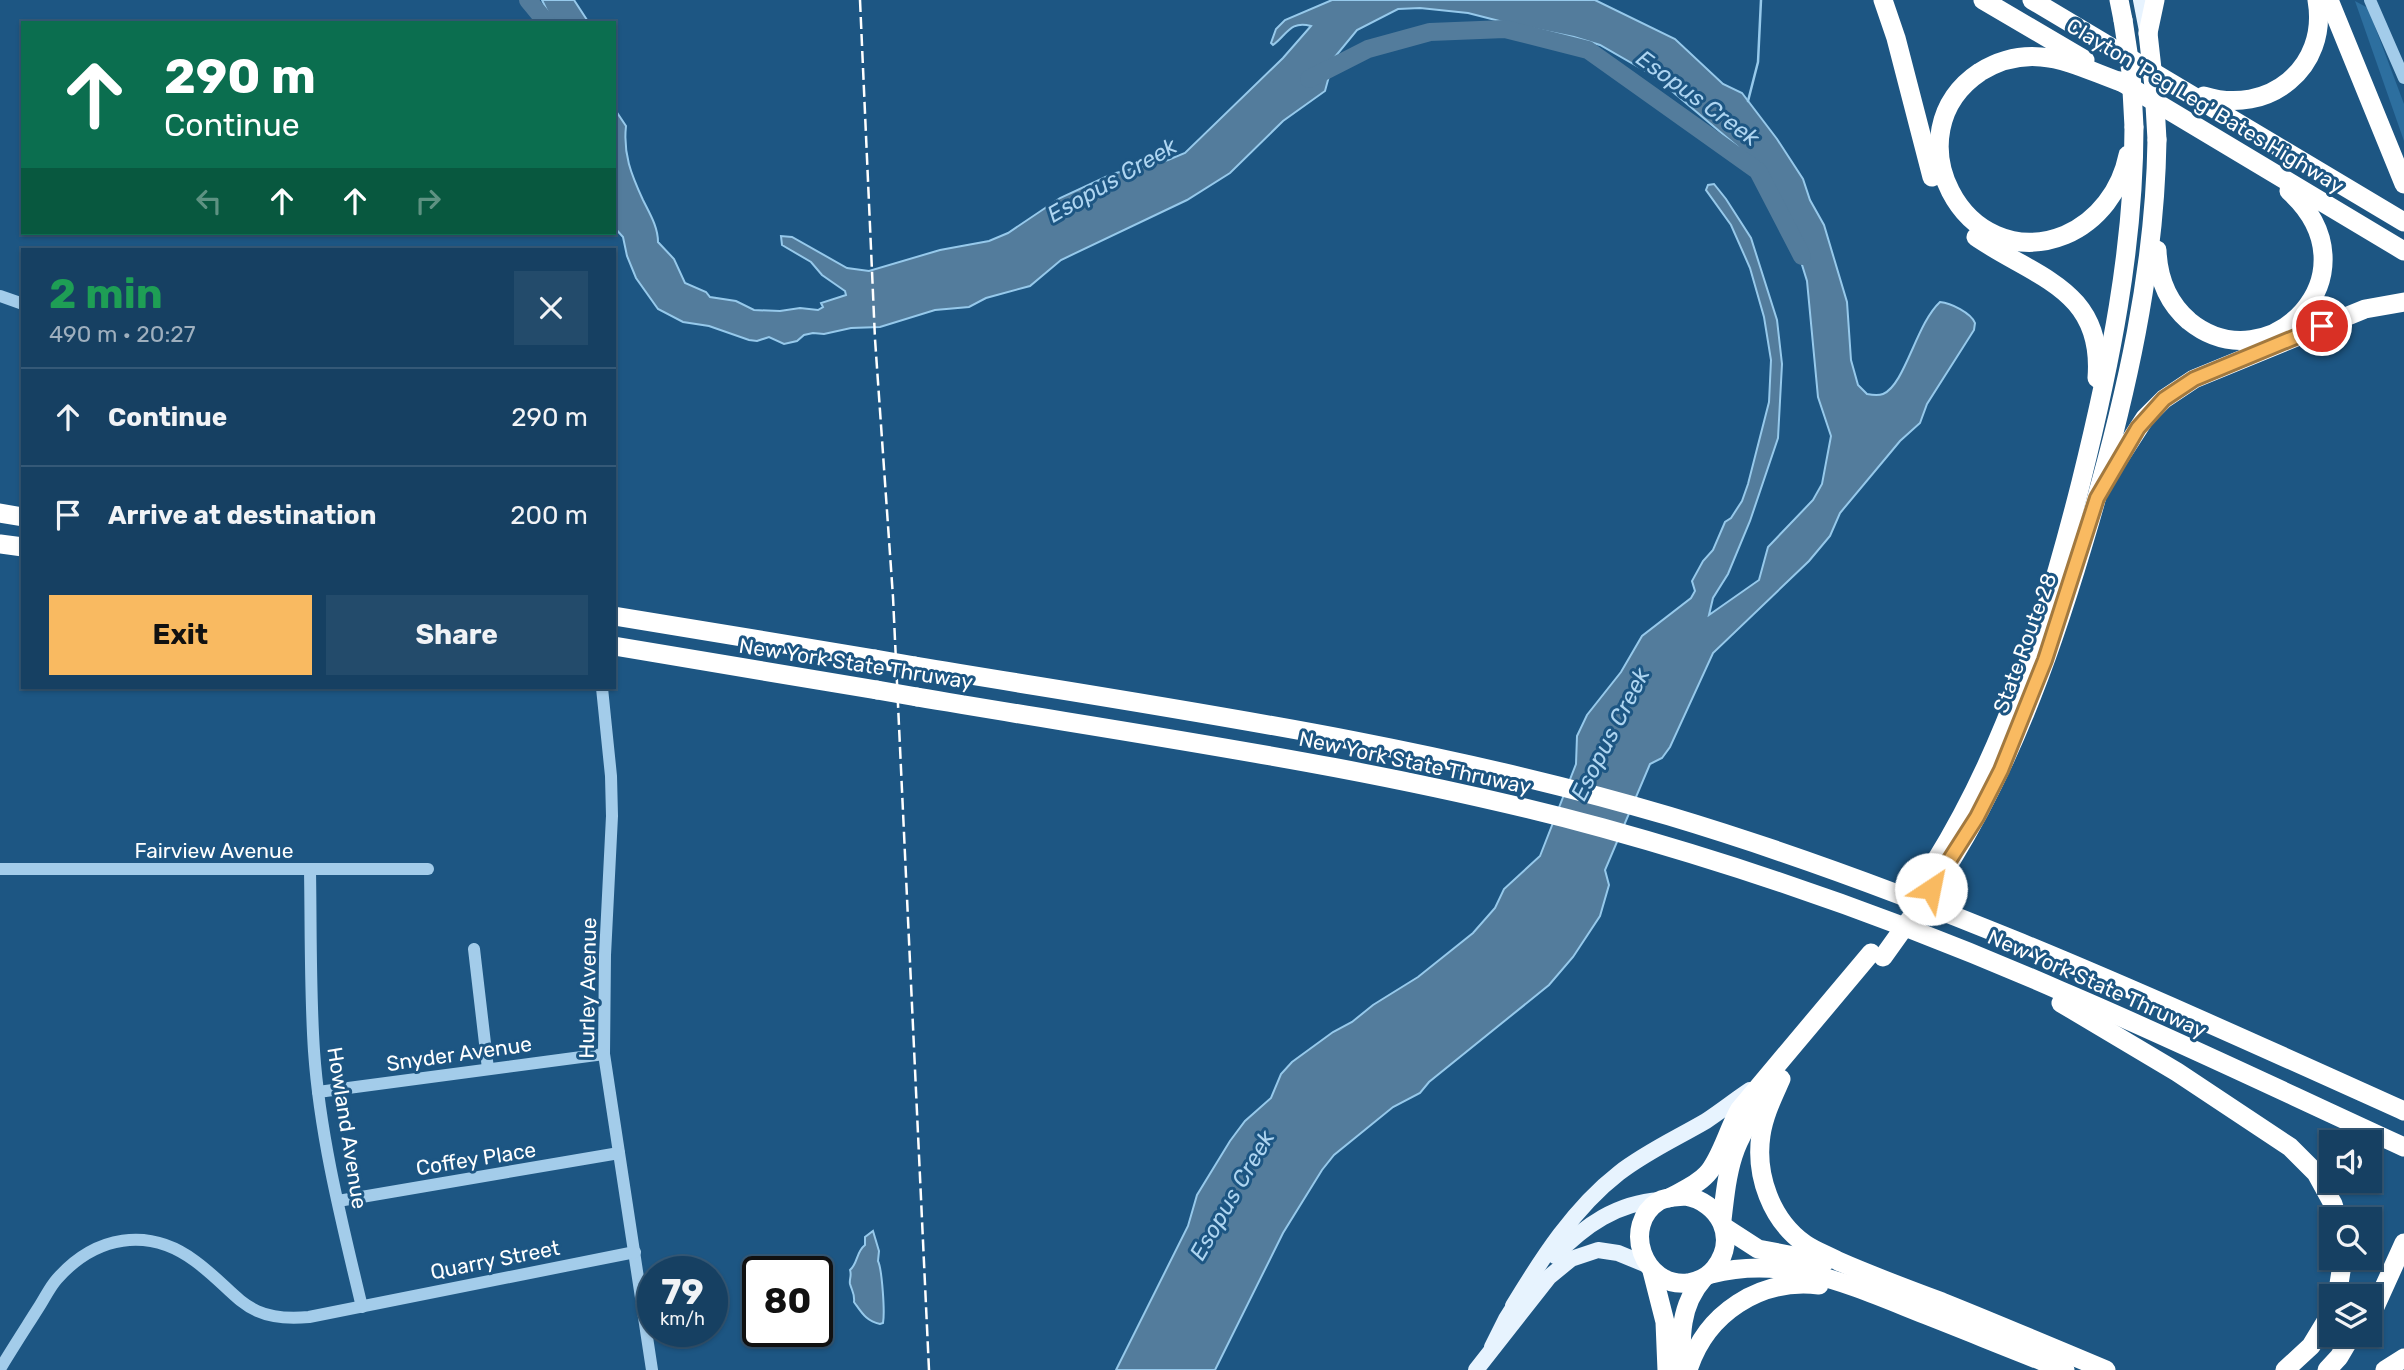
<!DOCTYPE html>
<meta charset="utf-8">
<style>
:root{--surface:#164062;--page:#234b6b;--text:#f1f3f6;--muted:#9eafbe;--line:#355977;--accent:#f9ba61}
body{margin:0;font-family:Rubik,sans-serif;background:var(--page);color:var(--text);height:100vh;display:flex;flex-direction:column;font-size:26px;white-space:nowrap}
*{box-sizing:border-box;margin:0}
p{font-size:23px;color:var(--muted)}
.icon{flex:none;width:38px;height:38px;fill:none;stroke:currentColor;stroke-width:2;stroke-linecap:round;stroke-linejoin:round}
.map{position:relative;flex:1;overflow:hidden}
.side{position:absolute;left:21px;top:248px;width:595px;height:441px;display:flex;flex-direction:column;background:var(--surface);border-radius:0px;box-shadow:0 2px 5px #0004,0 0 0 2px var(--line)}
.side>*{flex:none}
.guide{position:absolute;left:21px;top:21px;width:595px;height:214px;border-radius:0px;box-shadow:0 2px 5px #0004,0 0 0 2px var(--line);background:#0b6e4f;color:#fff;overflow:hidden}
.buttons{position:absolute;left:2319px;top:1130px;display:grid;gap:14px}
.buttons a{display:grid;place-items:center;width:63px;height:63px;border-radius:0px;background:var(--surface);box-shadow:0 2px 5px #0004,0 0 0 2px var(--line);font-size:35px}
.speed{position:absolute;left:637px;top:1256px;display:flex;gap:14px;font-size:35px;font-weight:700;text-align:center}
.speed>*{display:grid;place-content:center;width:91px;height:91px;border-radius:50%;background:var(--surface);box-shadow:0 2px 5px #0004,0 0 0 2px var(--line);line-height:1}
.speed small{font-size:18px;font-weight:400}
.speed .limit{border:4px solid #111;border-radius:10px;background:#fff;color:#111}
.pin{position:absolute;display:grid;place-items:center;width:60px;height:60px;color:#fff;margin:-30px;border:4px solid #fff;border-radius:50%;box-shadow:0 2px 7px #0007}
.me{position:absolute;width:77px;margin:-38px;rotate:34deg;stroke-linejoin:round;filter:drop-shadow(0 0 5px #0008)}
.turn{display:flex;align-items:center;gap:24px;height:147px;padding:0 28px;font-size:32px}
.turn .icon{width:91px;height:91px;stroke-width:2.5}
.turn b{display:block;font-size:49px;line-height:60px}
.lanes{display:flex;align-items:center;height:66px;padding:0 28px;background:#0003;justify-content:center;gap:35px;direction:ltr}
.lanes .off{opacity:.35}
.round{display:grid;place-items:center;flex:none;width:74px;height:74px;border-radius:0px;background:var(--page)}
.summary{display:flex;align-items:center;justify-content:space-between;height:119px;padding:0 28px}
h1{font-size:42px;font-weight:700;line-height:52px;color:#1e9e55}
.action{display:flex;gap:14px;margin-top:auto;padding:14px 28px}
.action a{flex:1;height:80px;border-radius:0px;background:var(--accent);color:#111;font-size:28px;font-weight:700;line-height:80px;text-align:center}
.action a+a{background:var(--page);color:var(--text)}
ul{padding:0;list-style:none}
li{display:flex;align-items:center;gap:21px;height:98px;padding:0 28px;border-top:2px solid var(--line)}
li div{flex:1}
li b{display:block;font-size:26px}
li em{font-style:normal}
.map>svg:first-child{display:block}
.green{fill:#2d6f9f}
.water{fill:#537c9c;stroke:#96c9eb;stroke-width:2}
.lines{fill:none;stroke-linecap:round;stroke-linejoin:round}
.stream{stroke:#96c9eb;stroke-width:2.5}
.river{stroke:#537c9c;stroke-width:18}
.minor{stroke:#a3ccea;stroke-width:12}
.major{stroke:#e7f3fe;stroke-width:16}
.highway{stroke:#fff;stroke-width:19}
.rail{stroke:#fff;stroke-width:2.5;stroke-dasharray:12 5;stroke-linecap:butt}
.highway-bridge{stroke:#fff;stroke-width:19}
.route-casing{stroke:#a2793f;stroke-width:18}
.route{stroke:#f9ba61;stroke-width:12}
.labels{text-anchor:middle;stroke-width:6;stroke-linejoin:round;paint-order:stroke}
.street-label{font-size:21px;fill:#fff;stroke:#1d5683}
.water-label{font-size:23px;font-style:italic;fill:#aed5f1;stroke:#1d5683}
</style>
<div class="map">
<svg width="2404" height="1370" viewBox="0 0 2404 1370">
<rect width="100%" height="100%" fill="#1d5683"/>
<!-- green -->
<polygon class="green" points="2355,1 2368,8 2404,104 2404,141"/>
<!-- water -->
<g class="water">
<polygon points="542,0 574,0 589,23 553,23"/>
<path d="M1332,0h263l80,39 48,45 19,9 35,46 26,40 7,21 14,25 23,77 4,58 7,25 9,9c5,1 11,2 16,0 22,-9 33,-70 57,-92 11,1 31,11 35,21l-1,7 -47,74 -7,19 -20,18 -60,72 -10,23 -21,25 -96,92 -43,94 -8,11 -12,6 -45,106 4,15 -9,31 -27,41 -24,28 -120,97 -9,11 -27,14 -59,48 -12,15 -39,63 -68,137h-99l72,-144 9,-31 33,-54 15,-20 26,-23 10,-24 11,-12 41,-30 19,-10 21,-17 45,-28 55,-44 22,-25 9,-19 36,-33 36,-92 1,-28 10,-21 34,-43 21,-36 49,-38 4,-7 -3,-10 11,-20 10,-11 12,-28 6,-4 11,-17 6,-17 21,-82 2,-42 -7,-43 -14,-49 -19,-43 -25,-35 2,-5 6,-1 12,15 25,39 26,82 5,44 -4,74 -28,83 -22,53 -15,24 -4,17 50,-35 9,-33 45,-47 9,-16 9,-48 -13,-39 -11,-116 -13,-42 -15,-37 -41,-55 -84,-71 -54,-31 -26,-8 -59,-12 -47,-12 -48,-5 -22,1 -41,21 -23,28 -9,33 -42,30 -53,52 -43,27 -126,60 -31,26 -44,12 -17,9 -34,3 -55,17 -29,1 -27,6 -11,-1 -9,2 -7,6 -13,3 -15,-7 -12,4 -8,-1 -40,-14 -26,-4 -25,-13 -22,-31 -9,-22 -4,-19 -9,-10v-123l2,7 10,15c-3,28 5,48 17,74 7,14 15,27 15,42l16,17 11,24 21,9 4,5 26,4 18,9 26,1 20,-3 18,2 5,-3 -2,-4 25,-8 -1,-4 -23,-16 -11,-13 -29,-17 -1,-9 11,1 55,31 22,3 71,-21 49,-9 19,-8 52,-35 52,-24 56,-14 17,-7 98,-95 28,-32c-21,-6 -24,9 -38,19l-2,-2 5,-14 9,-9z"/>
<path d="M873,1231l6,20 -1,10c4,8 7,51 5,62l-3,1c-14,-3 -18,-11 -26,-22 1,-8 -2,-11 -4,-18 -1,-5 2,-8 0,-14 8,-7 6,-18 15,-25v-8z"/>
</g>
<g class="lines">
<!-- stream -->
<polyline class="stream" points="1748,101 1758,62 1761,0"/>
<!-- river -->
<g class="river">
<polyline points="528,0 547,23"/>
<polyline points="1309,79 1368,49 1430,32 1505,29 1588,50 1758,171 1802,256"/>
</g>
<!-- minor -->
<g class="minor">
<polyline points="2370,0 2404,78"/>
<polyline points="0,296 23,304"/>
<polyline points="602,688 611,776 612,816 605,955 604,1054 652,1370"/>
<polyline points="0,869 428,869"/>
<path d="M310,870c1,60 0,121 4,181 6,86 28,172 48,256"/>
<polyline points="474,949 488,1069"/>
<polyline points="318,1092 604,1054"/>
<polyline points="338,1201 619,1153"/>
<path d="M0,1369c12,-20 25,-40 37,-59 7,-10 12,-22 20,-31 38,-43 91,-53 138,-18 45,33 49,62 114,56l326,-65"/>
</g>
<!-- major -->
<g class="major">
<polyline points="2141,0 2147,31"/>
<path d="M1555,1256c30,-31 62,-53 105,-56"/>
<path d="M1513,1306c29,-48 61,-98 106,-133 27,-21 58,-35 87,-52 15,-10 29,-21 44,-31"/>
<polyline points="1492,1347 1506,1319 1518,1300"/>
<polyline points="1476,1370 1549,1277 1571,1259 1598,1250 1618,1253 1647,1265"/>
</g>
<!-- highway -->
<g class="highway">
<polyline points="1883,0 1896,38 1932,177"/>
<polyline points="1983,0 2085,60"/>
<polyline points="2032,0 2404,222"/>
<polyline points="2119,0 2123,20"/>
<polyline points="2329,0 2404,184"/>
<polyline points="2148,33 2155,0"/>
<polyline points="2120,81 2404,251"/>
<path d="M2121,82c-26,-9 -53,-23 -80,-25 -21,-2 -43,4 -61,15 -90,60 -17,204 85,163 33,-14 56,-45 63,-80"/>
<path d="M2204,96c64,20 125,-28 113,-96"/>
<path d="M1976,237c60,41 128,52 121,141"/>
<path d="M2157,250c1,28 10,52 32,71 80,65 191,-48 100,-130"/>
<polyline points="2112,469 2145,418 2164,399 2194,379 2365,309 2404,302"/>
<polyline points="0,513 23,517"/>
<polyline points="0,544 23,547"/>
<polyline points="614,616 875,659"/>
<polyline points="614,646 877,690"/>
<path d="M915,666c252,42 507,77 754,150 254,76 493,186 735,295"/>
<path d="M917,697c229,39 461,70 686,131 156,43 310,98 458,163 116,49 229,104 343,156"/>
<path d="M1952,859c64,-104 104,-221 138,-338 36,-125 65,-250 67,-381"/>
<path d="M1935,862c72,-116 113,-249 146,-380 29,-117 53,-234 53,-355"/>
<polyline points="2061,1003 2177,1072 2290,1147 2316,1173 2333,1204 2338,1220"/>
<path d="M1781,1079c-8,18 -17,36 -20,56 -6,40 10,85 44,109 10,7 22,11 33,17 34,15 69,28 104,41 55,22 109,45 164,68"/>
<path d="M1685,1196c35,6 53,42 30,72 -7,9 -15,13 -27,15 -45,5 -67,-58 -29,-82 7,-4 17,-4 26,-5z"/>
<path d="M1669,1198c13,-7 28,-13 38,-24 14,-15 21,-45 33,-65l131,-156"/>
<path d="M1722,1220c6,-53 9,-78 44,-121"/>
<polyline points="1724,1227 1758,1249 1825,1262"/>
<polyline points="1652,1271 1665,1322 1667,1370"/>
<path d="M1711,1274c77,-20 144,13 215,41 46,18 92,37 139,55"/>
<polyline points="2337,1297 2343,1258"/>
<polyline points="2370,1318 2404,1243"/>
<path d="M1682,1370c-2,-33 -2,-65 21,-91"/>
<path d="M1688,1370c18,-57 72,-92 131,-85"/>
<polyline points="2285,1370 2311,1346 2331,1313"/>
<polyline points="2327,1370 2339,1357 2352,1335"/>
<polyline points="2385,1370 2404,1358"/>
</g>
<!-- rail -->
<polyline class="rail" points="860,0 875,339 893,597 929,1370"/>
<!-- highway-bridge -->
<g class="highway-bridge">
<polyline points="2123,20 2131,72 2134,127"/>
<polyline points="2148,33 2154,87 2157,140"/>
<polyline points="875,659 915,666"/>
<polyline points="877,690 917,697"/>
<polyline points="1883,957 1948,866"/>
</g>
</g>
<g class="lines">
<!-- route casing -->
<g class="route-casing">
<polyline id="route" points="1931,889 1977,817 2001,770 2045,660 2097,498 2138,428 2164,399 2194,379 2322,326"/>
</g>
<!-- route -->
<use href="#route" class="route"/>
</g>
<g class="labels">
<!-- street labels -->
<g class="street-label">
<text transform="translate(2205 106) rotate(31)" y="7">Clayton 'Peg Leg' Bates Highway</text>
<text transform="translate(2025 643) rotate(-70)" y="7">State Route 28</text>
<text transform="translate(856 664) rotate(9)" y="7">New York State Thruway</text>
<text transform="translate(1415 763) rotate(12)" y="7">New York State Thruway</text>
<text x="214" y="858">Fairview Avenue</text>
<text transform="translate(2097 984) rotate(24)" y="7">New York State Thruway</text>
<text transform="translate(588 988) rotate(-89)" y="7">Hurley Avenue</text>
<text transform="translate(459 1054) rotate(-8)" y="7">Snyder Avenue</text>
<text transform="translate(347 1128) rotate(81)" y="7">Howland Avenue</text>
<text transform="translate(476 1159) rotate(-9)" y="7">Coffey Place</text>
<text transform="translate(495 1260) rotate(-11)" y="7">Quarry Street</text>
</g>
<!-- water labels -->
<g class="water-label">
<text transform="translate(1698 98) rotate(36)" y="8">Esopus Creek</text>
<text transform="translate(1112 180) rotate(-30)" y="8">Esopus Creek</text>
<text transform="translate(1610 734) rotate(-63)" y="8">Esopus Creek</text>
<text transform="translate(1232 1195) rotate(-60)" y="8">Esopus Creek</text>
</g>
</g>
</svg>
<div class="buttons">
<a><svg class="icon" aria-label="sound" viewBox="0 0 24 24"><path d="M4 9h4l5-4v14l-5-4H4zM17 9q2 3 0 6"/></svg></a>
<a><svg class="icon" aria-label="search" viewBox="0 0 24 24"><circle cx="10" cy="10" r="6"/><path d="M15 15l6 6"/></svg></a>
<a><svg class="icon" aria-label="layers" viewBox="0 0 24 24"><path d="M12 4l9 5-9 5-9-5zM3 14l9 5 9-5"/></svg></a>
</div>
<div class="speed"><div>79<small>km/h</small></div><div class="limit">80</div></div>
<div class="pin" style="left:2322px;top:326px;background:#d93025"><svg class="icon" aria-label="arrive" viewBox="0 0 24 24"><path d="M6 21V4h12l-3 4 3 4H6"/></svg></div>
<svg class="me" style="left:1931px;top:889px" viewBox="-20 -20 40 40"><circle r="19" fill="#fff"/><path d="M0-13L10 11 0 6-10 11z" fill="#f9ba61"/></svg>
<div class="guide">
<div class="turn"><svg class="icon" aria-label="ahead" viewBox="0 0 24 24"><path d="M12 20V5M6 11l6-6 6 6"/></svg><div><b>290 m</b>Continue</div></div>
<div class="lanes"><svg class="icon off" aria-label="left" viewBox="0 0 24 24"><path d="M17 20v-9H6M10 6l-5 5 5 5"/></svg><svg class="icon" aria-label="ahead" viewBox="0 0 24 24"><path d="M12 20V5M6 11l6-6 6 6"/></svg><svg class="icon" aria-label="ahead" viewBox="0 0 24 24"><path d="M12 20V5M6 11l6-6 6 6"/></svg><svg class="icon off" aria-label="right" viewBox="0 0 24 24"><path d="M7 20v-9h11M14 6l5 5-5 5"/></svg></div>
</div>
<section class="side">
<div class="summary"><div><h1>2 min</h1><p>490 m · 20:27</p></div><a class="round"><svg class="icon" aria-label="close" viewBox="0 0 24 24"><path d="M6 6l12 12M18 6L6 18"/></svg></a></div>
<ul>
<li><svg class="icon" aria-label="ahead" viewBox="0 0 24 24"><path d="M12 20V5M6 11l6-6 6 6"/></svg><div><b>Continue</b></div><em>290 m</em></li>
<li><svg class="icon" aria-label="arrive" viewBox="0 0 24 24"><path d="M6 21V4h12l-3 4 3 4H6"/></svg><div><b>Arrive at destination</b></div><em>200 m</em></li>
</ul>
<div class="action"><a>Exit</a><a>Share</a></div>
</section>
</div>
